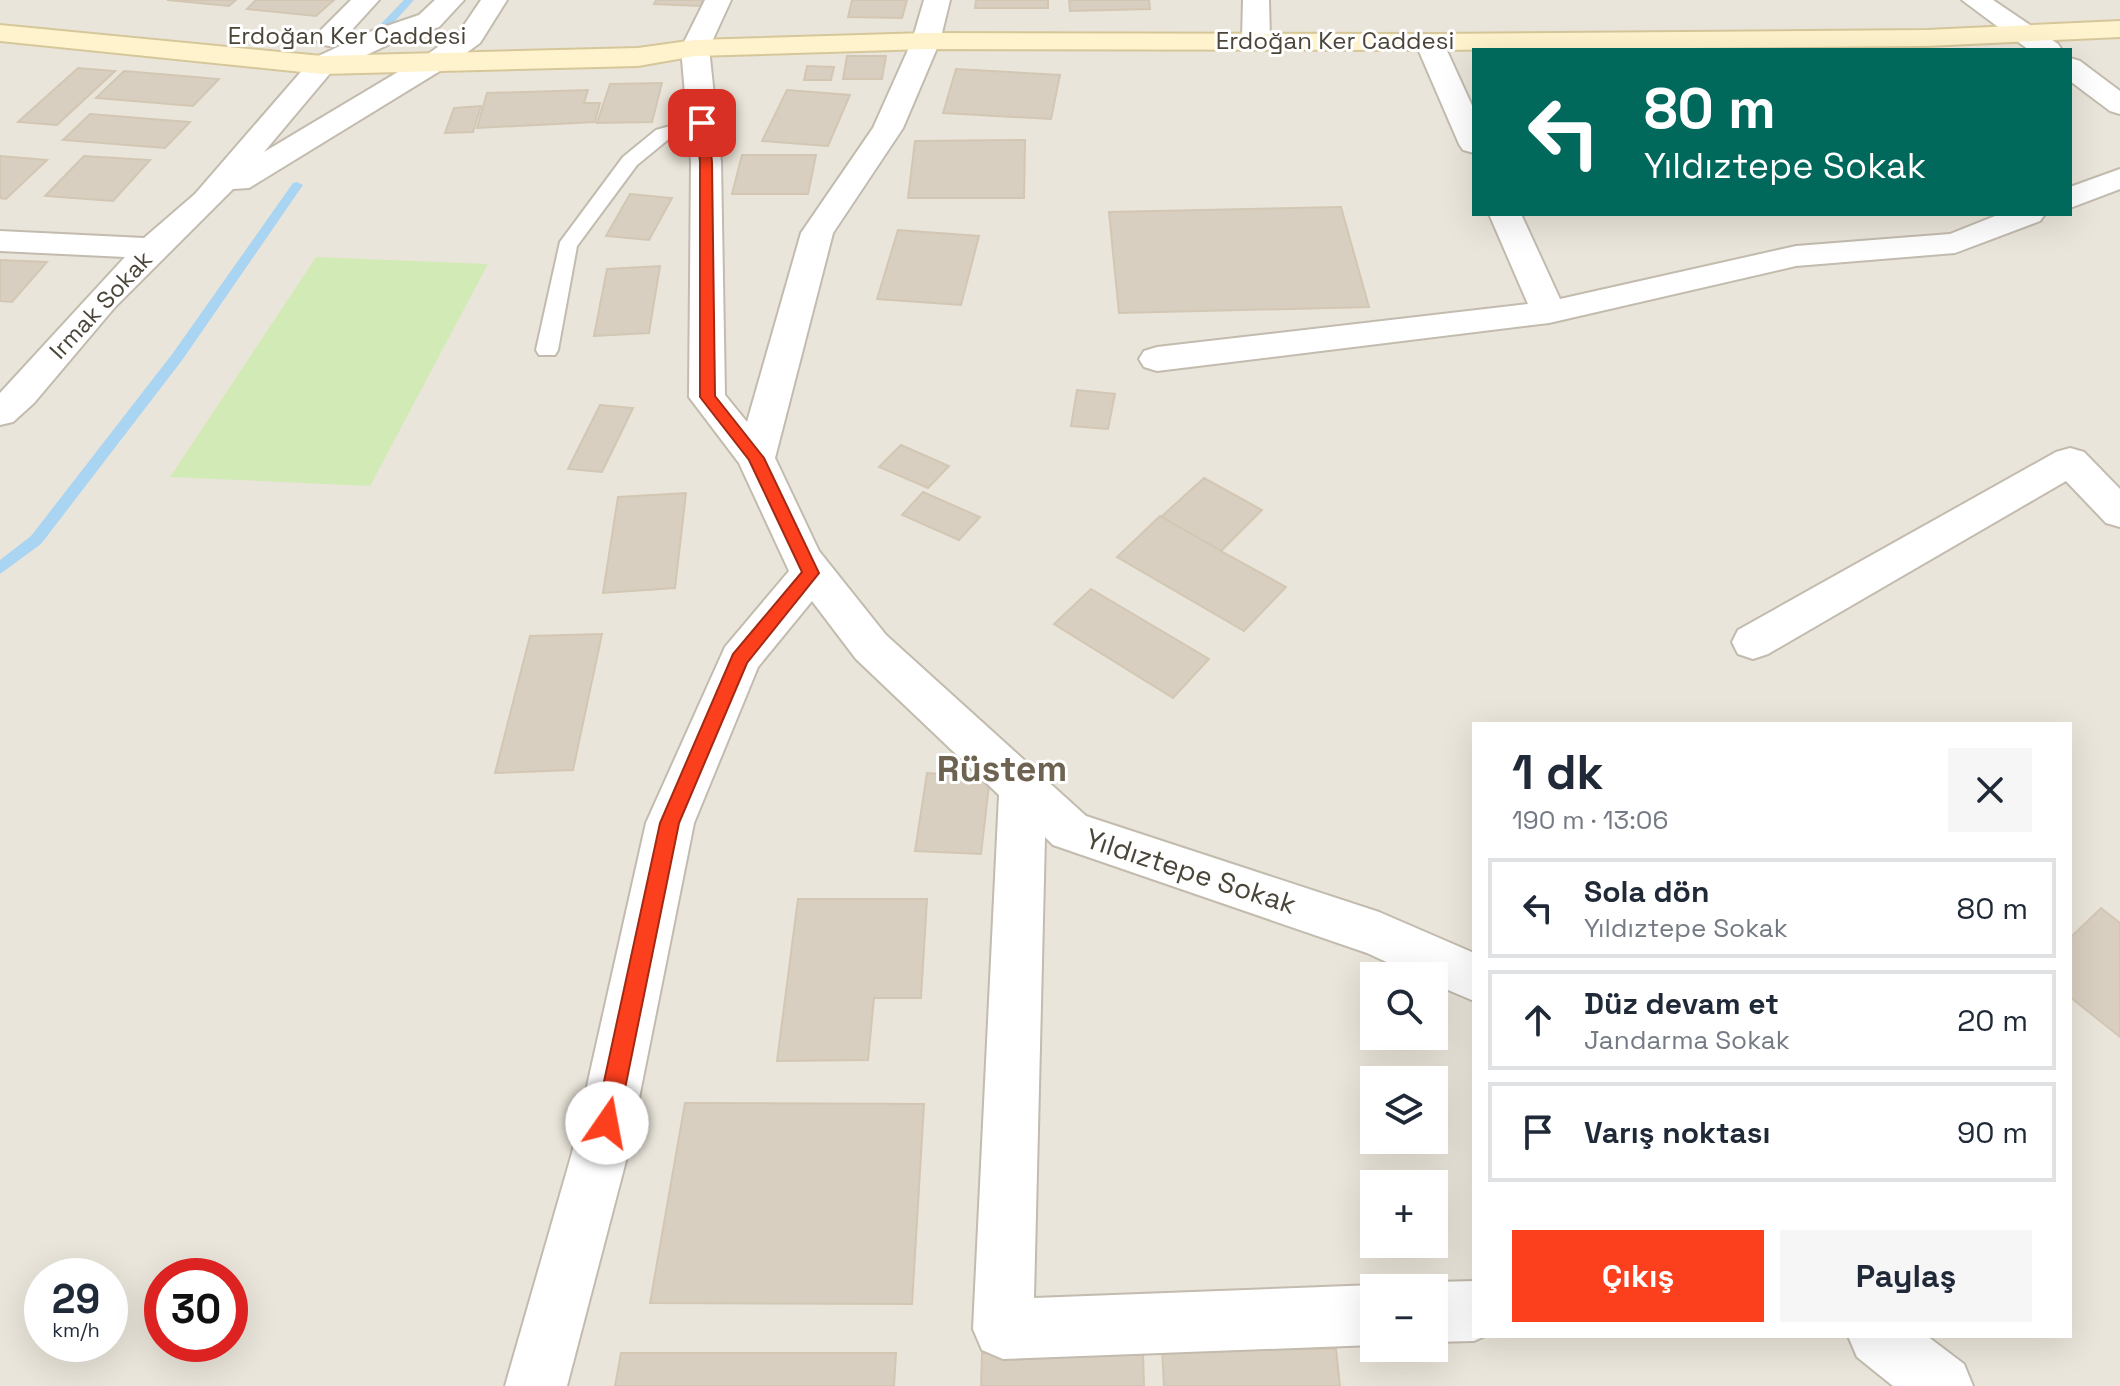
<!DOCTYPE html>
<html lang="tr">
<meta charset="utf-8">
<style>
:root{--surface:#fff;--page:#f6f6f7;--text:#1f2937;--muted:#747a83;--line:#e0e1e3;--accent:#fc3f1d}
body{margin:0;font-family:"Space Grotesk",sans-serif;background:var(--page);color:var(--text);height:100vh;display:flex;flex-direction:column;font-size:30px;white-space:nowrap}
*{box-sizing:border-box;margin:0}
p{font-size:26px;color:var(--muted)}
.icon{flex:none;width:44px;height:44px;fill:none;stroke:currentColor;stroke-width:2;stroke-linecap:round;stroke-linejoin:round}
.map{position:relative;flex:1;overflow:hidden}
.side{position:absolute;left:1472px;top:722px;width:600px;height:616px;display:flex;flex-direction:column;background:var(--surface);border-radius:0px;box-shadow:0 8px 32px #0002}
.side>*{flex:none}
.hud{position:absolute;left:1472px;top:48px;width:600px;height:168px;border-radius:0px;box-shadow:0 8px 32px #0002;background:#00695c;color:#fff;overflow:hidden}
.controls{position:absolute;left:1360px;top:962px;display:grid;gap:16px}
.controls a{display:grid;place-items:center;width:88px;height:88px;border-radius:0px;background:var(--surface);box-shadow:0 8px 32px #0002;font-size:40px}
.speed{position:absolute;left:24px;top:1258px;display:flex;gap:16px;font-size:40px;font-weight:700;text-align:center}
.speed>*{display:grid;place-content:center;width:104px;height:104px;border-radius:50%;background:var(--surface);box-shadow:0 8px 32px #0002;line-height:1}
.speed small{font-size:20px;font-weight:400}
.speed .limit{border:12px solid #d22;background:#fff;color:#111}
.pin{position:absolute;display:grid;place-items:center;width:68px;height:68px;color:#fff;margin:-34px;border-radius:16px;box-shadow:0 4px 12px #0006}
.me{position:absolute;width:88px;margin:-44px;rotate:12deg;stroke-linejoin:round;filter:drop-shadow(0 0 6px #0008)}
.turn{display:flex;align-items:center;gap:28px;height:168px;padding:0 40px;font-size:36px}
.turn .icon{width:104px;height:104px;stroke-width:2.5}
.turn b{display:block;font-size:56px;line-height:68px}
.round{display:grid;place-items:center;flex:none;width:84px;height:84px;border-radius:0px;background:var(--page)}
.summary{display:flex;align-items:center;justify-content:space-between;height:136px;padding:0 40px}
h1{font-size:48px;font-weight:600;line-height:60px}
.action{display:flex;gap:16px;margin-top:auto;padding:16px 40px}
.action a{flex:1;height:92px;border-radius:0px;background:var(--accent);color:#fff;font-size:32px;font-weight:600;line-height:92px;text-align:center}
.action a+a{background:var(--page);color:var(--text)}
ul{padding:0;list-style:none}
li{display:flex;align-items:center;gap:24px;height:100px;margin:0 16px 12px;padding:0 24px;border:4px solid var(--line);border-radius:0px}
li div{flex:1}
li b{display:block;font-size:30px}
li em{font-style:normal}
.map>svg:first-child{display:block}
.residential{fill:#eae5da;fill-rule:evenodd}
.green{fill:#d2eab5}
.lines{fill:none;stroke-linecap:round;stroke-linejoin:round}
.stream{fill:#a9d4f2;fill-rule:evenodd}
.building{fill:#d8cfc1;stroke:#d3c7b4;stroke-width:2}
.lane-casing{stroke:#c2bbae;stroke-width:4}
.street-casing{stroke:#c2bbae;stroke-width:4}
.secondary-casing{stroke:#d6c79b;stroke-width:4}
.lane{fill:#fff;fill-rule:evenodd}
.street{fill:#fff;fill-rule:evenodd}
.secondary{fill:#fff3cd;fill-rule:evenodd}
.route{fill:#fc3f1d;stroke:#a42913;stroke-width:2}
.labels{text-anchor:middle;stroke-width:6;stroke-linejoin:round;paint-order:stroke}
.far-street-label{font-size:24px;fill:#4b4439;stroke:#fff}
.street-label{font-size:28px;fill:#4b4439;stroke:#fff}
.district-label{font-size:36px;font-weight:bold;fill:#6e6250;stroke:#fff}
</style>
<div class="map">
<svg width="2120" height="1386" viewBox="0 0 2120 1386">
<rect width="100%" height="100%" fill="#f6f3ec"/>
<!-- residential -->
<path class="residential" d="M0,0h2120v1386h-2120zM1474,50h596v164h-596zM1474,724h596v612h-596zM1374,976h60v60h-60zM1374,1080h60v60h-60zM1374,1184h60v60h-60zM42,1276h68v68h-68zM162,1276h68v68h-68zM1374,1288h60v60h-60z"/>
<!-- green -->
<polygon class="green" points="316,257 488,264 370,486 170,477"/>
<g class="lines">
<!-- stream -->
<g class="stream">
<polygon points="404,0 414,0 386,31 378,31 378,27"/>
<polygon points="297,182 303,185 183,359 41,544 0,574 0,560 31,536 173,353 293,183"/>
</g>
</g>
<!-- building -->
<g class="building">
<polygon points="167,0 236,0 229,6"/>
<polygon points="256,0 334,0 316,16 247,9"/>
<polygon points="656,0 703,0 700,6 654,4"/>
<polygon points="852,0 907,0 902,18 848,17"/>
<polygon points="976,0 1048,0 1048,8 975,8"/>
<polygon points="1069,0 1149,0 1150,9 1070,11"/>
<polygon points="847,56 886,56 882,79 843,79"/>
<polygon points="807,66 834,67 831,80 804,80"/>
<polygon points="78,68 115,71 57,125 18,122"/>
<polygon points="956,69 1060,75 1051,119 943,113"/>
<polygon points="124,71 219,79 193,106 96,98"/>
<polygon points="662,83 652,122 597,123 610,84"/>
<polygon points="588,90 584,103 600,103 595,122 477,128 487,93"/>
<polygon points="787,90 850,95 828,146 762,141"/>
<polygon points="481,106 473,132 445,133 454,108"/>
<polygon points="90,114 190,122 165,148 63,140"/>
<polygon points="1025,140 1024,198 908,198 915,141"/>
<polygon points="742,155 816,155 808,194 732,194"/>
<polygon points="0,156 47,160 6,199 0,198"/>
<polygon points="84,156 150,160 113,201 45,196"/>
<polygon points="630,194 672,198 649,240 606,236"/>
<polygon points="1341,207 1369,307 1119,313 1109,212"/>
<polygon points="898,230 979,236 961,305 877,299"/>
<polygon points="0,260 47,262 12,302 0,301"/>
<polygon points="660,266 649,333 594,336 607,269"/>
<polygon points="1077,390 1115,394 1108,429 1071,426"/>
<polygon points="600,405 633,408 602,472 568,469"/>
<polygon points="901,445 949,466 928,488 879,467"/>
<polygon points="1204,478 1262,510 1221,551 1161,517"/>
<polygon points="923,492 980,517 959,540 902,515"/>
<polygon points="686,493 675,588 603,593 618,497"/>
<polygon points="1160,516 1221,551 1286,587 1244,631 1117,557"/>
<polygon points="1091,589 1209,659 1173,698 1054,624"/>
<polygon points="602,634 573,770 495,773 530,636"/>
<polygon points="927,773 990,777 981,854 915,851"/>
<polygon points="798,899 927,899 921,998 874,998 868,1060 777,1061"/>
<polygon points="2101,908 2120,923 2120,1037 2070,997 2070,938"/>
<polygon points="685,1103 924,1104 912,1304 650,1303"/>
<polygon points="1162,1348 1336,1349 1340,1386 1164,1386"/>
<polygon points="621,1353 896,1353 894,1386 615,1386"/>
<polygon points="982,1353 1143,1354 1144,1386 981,1386"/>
</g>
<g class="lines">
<!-- lane casing -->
<g class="lane-casing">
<polygon id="lane" points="702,117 709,119 712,123 709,127 670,138 637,165 577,246 558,350 555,355 539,355 536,350 560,242 623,157 656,130"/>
</g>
<!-- street casing -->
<g class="street-casing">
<g id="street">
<polygon points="351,0 379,0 339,44 329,46 319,44 315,38 319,32"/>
<polygon points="435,0 464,0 439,27 392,43 332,71 264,152 428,54 460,31 481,0 507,0 480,43 448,66 249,188 233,189 115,307 34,403 13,422 0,425 0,393 125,257 0,251 0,231 144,238 195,194 312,59 372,31 419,15"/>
<polygon points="705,0 731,0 709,48 721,162 725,395 747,422 801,233 873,128 912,41 924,0 950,0 940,41 903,128 833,233 775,458 819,551 886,635 1086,816 1379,912 1474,953 1474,1001 1434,984 1434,976 1417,976 1367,953 1053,845 1045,837 1034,1298 1374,1285 1380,1288 1374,1288 1374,1345 1003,1359 982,1350 973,1329 999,795 856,659 812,601 758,667 694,823 628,1153 567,1386 505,1386 572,1153 646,823 725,647 789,571 739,463 689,397 691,162 681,48"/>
<polygon points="1243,0 1269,0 1270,39 1266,45 1256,47 1246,45 1242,39"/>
<polygon points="1962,0 1993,0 2058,44 2062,50 2029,50"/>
<polygon points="1429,34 1439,36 1443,42 1474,110 1474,153 1463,150 1459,144 1415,42 1419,36"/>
<polygon points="2070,58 2080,61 2120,91 2120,114 2110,111 2070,81"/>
<polygon points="2120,169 2120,189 2070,208 2070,187"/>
<polygon points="1489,214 1521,214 1560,299 1796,246 1950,234 2000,214 2045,214 2040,221 1955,253 1796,266 1549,323 1157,371 1144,367 1139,359 1144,351 1157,347 1528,304"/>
<polygon points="2070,448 2084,452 2120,489 2120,527 2106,523 2066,481 1768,654 1753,659 1738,654 1732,642 1738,630 2056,452"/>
<polygon points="1474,1281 1474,1336 1485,1336 1474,1341 1434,1342 1434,1288 1420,1288 1434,1282"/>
<polygon points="1848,1336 1927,1336 1964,1364 1973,1386 1893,1386 1857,1357"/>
</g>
</g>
<!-- secondary casing -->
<g class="secondary-casing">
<polygon id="secondary" points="2120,21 2120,37 1927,46 1429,50 926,49 695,56 638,66 322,74 0,41 0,25 322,56 638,48 695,40 926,33 1429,34 1927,30"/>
</g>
<!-- lane -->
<use href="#lane" class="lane"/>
<!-- street -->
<use href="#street" class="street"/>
<!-- secondary -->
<use href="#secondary" class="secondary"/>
</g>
<!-- route -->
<polygon class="route" points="702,119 708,123 712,162 715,396 764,458 819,573 747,663 679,823 618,1123 615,1131 607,1134 599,1131 595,1123 660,823 733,654 802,572 749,460 700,397 700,162 696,123"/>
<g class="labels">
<!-- far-street labels -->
<g class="far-street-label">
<text x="347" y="44">Erdoğan Ker Caddesi</text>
<text x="1335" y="49">Erdoğan Ker Caddesi</text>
<text transform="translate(101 305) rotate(-47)" y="8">Irmak Sokak</text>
</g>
<!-- street labels -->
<g class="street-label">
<text transform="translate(1191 871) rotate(18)" y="10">Yıldıztepe Sokak</text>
</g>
<!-- district labels -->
<g class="district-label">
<text x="1002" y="781">Rüstem</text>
</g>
</g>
</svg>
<div class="controls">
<a><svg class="icon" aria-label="search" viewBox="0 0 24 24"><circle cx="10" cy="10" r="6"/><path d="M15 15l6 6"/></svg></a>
<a><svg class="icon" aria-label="layers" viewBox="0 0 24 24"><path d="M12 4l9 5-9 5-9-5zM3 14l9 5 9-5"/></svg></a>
<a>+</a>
<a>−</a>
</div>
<div class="speed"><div>29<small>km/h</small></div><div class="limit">30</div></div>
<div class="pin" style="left:702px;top:123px;background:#d93025"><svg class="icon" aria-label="arrive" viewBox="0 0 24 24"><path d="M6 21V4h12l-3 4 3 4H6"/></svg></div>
<svg class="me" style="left:607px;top:1123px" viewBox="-20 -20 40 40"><circle r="19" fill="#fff"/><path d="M0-13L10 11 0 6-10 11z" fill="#fc3f1d"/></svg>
<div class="hud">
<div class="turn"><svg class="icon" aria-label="left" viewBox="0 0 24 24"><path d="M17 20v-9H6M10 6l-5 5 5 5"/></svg><div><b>80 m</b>Yıldıztepe Sokak</div></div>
</div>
<section class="side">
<div class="summary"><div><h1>1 dk</h1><p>190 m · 13:06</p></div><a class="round"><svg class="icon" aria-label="close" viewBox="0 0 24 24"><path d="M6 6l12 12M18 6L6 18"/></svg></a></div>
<ul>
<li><svg class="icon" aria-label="left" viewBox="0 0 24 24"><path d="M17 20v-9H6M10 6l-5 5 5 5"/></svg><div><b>Sola dön</b><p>Yıldıztepe Sokak</p></div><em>80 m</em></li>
<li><svg class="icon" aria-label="ahead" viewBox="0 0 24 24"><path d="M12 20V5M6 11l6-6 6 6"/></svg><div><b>Düz devam et</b><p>Jandarma Sokak</p></div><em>20 m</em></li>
<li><svg class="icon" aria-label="arrive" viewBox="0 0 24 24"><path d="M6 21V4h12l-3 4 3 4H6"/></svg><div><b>Varış noktası</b></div><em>90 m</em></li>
</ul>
<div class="action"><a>Çıkış</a><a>Paylaş</a></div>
</section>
</div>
